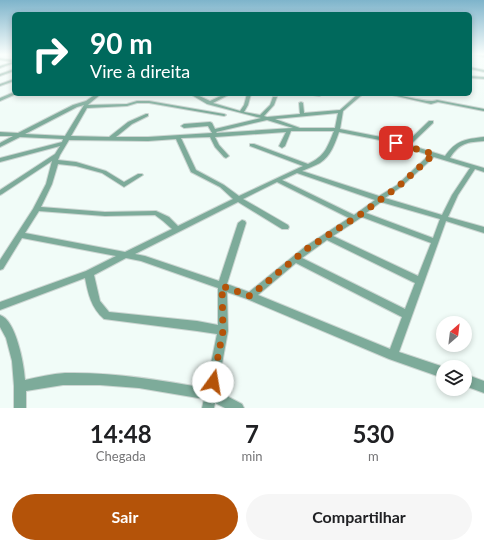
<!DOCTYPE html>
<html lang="pt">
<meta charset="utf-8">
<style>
:root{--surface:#fff;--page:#f6f6f6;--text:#202124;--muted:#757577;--accent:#b45309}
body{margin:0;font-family:Lato,sans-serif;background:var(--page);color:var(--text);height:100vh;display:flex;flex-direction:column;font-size:15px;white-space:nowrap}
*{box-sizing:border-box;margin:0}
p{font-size:13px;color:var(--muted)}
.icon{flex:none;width:22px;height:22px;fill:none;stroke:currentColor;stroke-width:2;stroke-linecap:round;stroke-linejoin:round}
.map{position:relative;height:408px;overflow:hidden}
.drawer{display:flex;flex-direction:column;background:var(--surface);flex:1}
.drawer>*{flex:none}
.guide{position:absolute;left:12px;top:12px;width:460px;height:84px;border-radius:6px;box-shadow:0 2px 6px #0003;background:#00695c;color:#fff;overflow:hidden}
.needle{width:26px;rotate:28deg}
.buttons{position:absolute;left:436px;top:316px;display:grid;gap:8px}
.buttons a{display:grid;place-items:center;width:36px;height:36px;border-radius:50%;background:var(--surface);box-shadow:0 2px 6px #0003;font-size:20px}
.pin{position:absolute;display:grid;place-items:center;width:34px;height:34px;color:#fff;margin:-17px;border-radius:8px;box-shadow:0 2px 6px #0006}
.me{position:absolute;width:44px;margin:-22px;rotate:13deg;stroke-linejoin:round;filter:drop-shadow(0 0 3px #0008)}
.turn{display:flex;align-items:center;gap:14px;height:84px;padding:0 12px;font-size:18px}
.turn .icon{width:52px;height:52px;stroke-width:2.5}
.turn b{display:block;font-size:28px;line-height:34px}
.eta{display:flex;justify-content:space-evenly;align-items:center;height:68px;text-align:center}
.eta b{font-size:24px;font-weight:700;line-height:28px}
.button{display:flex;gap:8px;margin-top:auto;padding:8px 12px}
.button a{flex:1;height:46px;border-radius:24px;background:var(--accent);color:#fff;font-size:16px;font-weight:700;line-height:46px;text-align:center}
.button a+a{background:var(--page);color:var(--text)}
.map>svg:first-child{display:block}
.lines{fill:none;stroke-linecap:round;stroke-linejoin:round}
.minor-casing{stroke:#ccd6d2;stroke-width:2}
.minor{fill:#7dab9a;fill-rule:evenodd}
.route{stroke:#b45309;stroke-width:7;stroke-dasharray:0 12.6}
</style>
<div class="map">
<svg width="484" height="408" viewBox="0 0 484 408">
<rect width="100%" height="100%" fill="#f1fcf8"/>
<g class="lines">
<!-- minor casing -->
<g class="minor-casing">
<g id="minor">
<polygon points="473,54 484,55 484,57 474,55"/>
<polygon points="0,58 14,60 14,63 0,68 0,66 12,62 0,60"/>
<polygon points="470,67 484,70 484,72 470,69"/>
<polygon points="14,69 14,71 0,76 0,74"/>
<polygon points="470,76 484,77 484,79 470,78"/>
<polygon points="14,79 14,81 0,86 0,84"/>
<polygon points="12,93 16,94 0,101 0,98"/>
<path d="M96,94h5l-11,9 -2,2 39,-1 10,-3h12l75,13 2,1 -2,1 -75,-13h-12l-10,3 -40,2 -16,28 38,1 19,-15 18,-8h2v2l-16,8 -16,13h32l64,-4 -4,-7 -24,2 -3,-2 3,-2 26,-2 2,1 3,6 46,-11 -54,-14 -17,-10h5l15,7 15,-7h5l-17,9 27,8 4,-6 3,-11h4l-3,11 -4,7 16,3 10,-10 3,-8h4l-3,8 -10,11 3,1 33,-3 -1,-11 2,-1 2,1 1,10 36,-3 18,-16h5l-20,17 -3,18 46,9 19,6 24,-23h4v2l-23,22 35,11c11,-16 21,-17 39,-19v4c-16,1 -25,2 -34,17l34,10v4l-9,-3 -17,26 -10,22 36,10v6l-38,-12 -47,131 45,15h-1v11l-54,-19 -142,-60 -20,-7 1,39 -11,60 25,13 2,4h-19l-10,-5 -1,5h-12l2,-9 -65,-11 -39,-3h-37l-37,6v17h-12v-22l-2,-25 -6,-23 -6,-11v-12c16,5 24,49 25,65 13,-3 27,-6 40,-7 49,-1 93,7 141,15l11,-54 -20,-3 -93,-12c-13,-11 -16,-26 -19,-41l-85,32v-8l86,-31 30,-15 -94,-18 -19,31 -3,1v-10l33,-51 13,-25 6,-23 -50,33 -2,1v-5l55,-36 5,-8 -60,16v-4l62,-16 1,-3 -43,-2 -20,10v-4l13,-7h-13v-4l18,1 55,-28 13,-4zM84,105l-19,31 -40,-2 52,-27zM338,113l-3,15h-35l-25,-9zM267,120l26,8 -76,5 -1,-1zM291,131h43c-7,17 -9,25 -26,33l-54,-20h-4v2l53,20 -64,30 -15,-11 -28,-15 -15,-32 29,-1 5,10 9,10 2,1 3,-2 -10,-11 -4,-8 71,-5 -7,14 3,2 3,-2zM339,132l46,9 44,14 -32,30 -18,11 -77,-25c6,-3 13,-5 18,-8 11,-7 15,-20 19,-31zM176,139l15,33 29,15 13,12 -55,27 -9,-9 -13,-6 -51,1 -64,-5 11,-23 6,-20 18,2 26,7 22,14 19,-12 -1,-1h-4l-14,8 -18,-11 -30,-9 -18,-2 2,-5 9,-15 79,1zM434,157l36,11 -18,27 -10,20 -57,-17 16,-11zM297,173l78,27 -21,15 -72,-35zM277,182l72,36 -43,28 -57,46 -22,-8 19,-61 -1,-2 -3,-1 -4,3 -19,58 -74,-25 -10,-2 103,-52 44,27h6l1,-2 -1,-2 -45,-26zM381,202l59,17 -7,19 -67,-25zM39,211l66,5 50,-1 8,6 9,8 -47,23 -100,-19zM362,217l69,26 -13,33 -85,-40zM327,240l88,43 -10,26 -103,-51zM126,258l15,3 77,27v37l-21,-4 -88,-9 -9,-11 -6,-26zM296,263l106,54 -12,32 -132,-54z"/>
<polygon points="307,94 320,94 321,95 319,96"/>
<path d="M388,94c13,0 39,10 49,6l47,9v2l-46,-9 -7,2z"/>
<polygon points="465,374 484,381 484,393 465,386"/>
</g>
</g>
<!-- minor -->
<use href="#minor" class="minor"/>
</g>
<!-- sky -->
<linearGradient id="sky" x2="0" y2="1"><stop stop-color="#7eb4cb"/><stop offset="0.49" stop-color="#f9fefc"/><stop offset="1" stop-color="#f9fefc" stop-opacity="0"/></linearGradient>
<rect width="484" height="111" fill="url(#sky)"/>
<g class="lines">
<!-- route -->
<polyline class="route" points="213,382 223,331 222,286 250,296 308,248 361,214 399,186 434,154 396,143"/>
</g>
</svg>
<div class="buttons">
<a><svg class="needle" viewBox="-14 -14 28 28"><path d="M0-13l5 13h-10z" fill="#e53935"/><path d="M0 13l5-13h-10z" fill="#757577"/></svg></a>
<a><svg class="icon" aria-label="layers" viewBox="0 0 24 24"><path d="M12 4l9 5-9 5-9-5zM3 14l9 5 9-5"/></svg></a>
</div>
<div class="pin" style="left:396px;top:143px;background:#d93025"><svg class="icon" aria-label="arrive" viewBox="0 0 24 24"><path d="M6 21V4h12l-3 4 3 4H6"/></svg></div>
<svg class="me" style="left:213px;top:382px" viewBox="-20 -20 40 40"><circle r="19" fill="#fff"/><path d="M0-13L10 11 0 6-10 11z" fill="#b45309"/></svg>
<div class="guide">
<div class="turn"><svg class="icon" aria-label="right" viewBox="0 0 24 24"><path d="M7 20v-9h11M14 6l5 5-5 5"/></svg><div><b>90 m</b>Vire à direita</div></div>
</div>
</div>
<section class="drawer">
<div class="eta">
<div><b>14:48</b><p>Chegada</p></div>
<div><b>7</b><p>min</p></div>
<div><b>530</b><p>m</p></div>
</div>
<div class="button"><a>Sair</a><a>Compartilhar</a></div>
</section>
